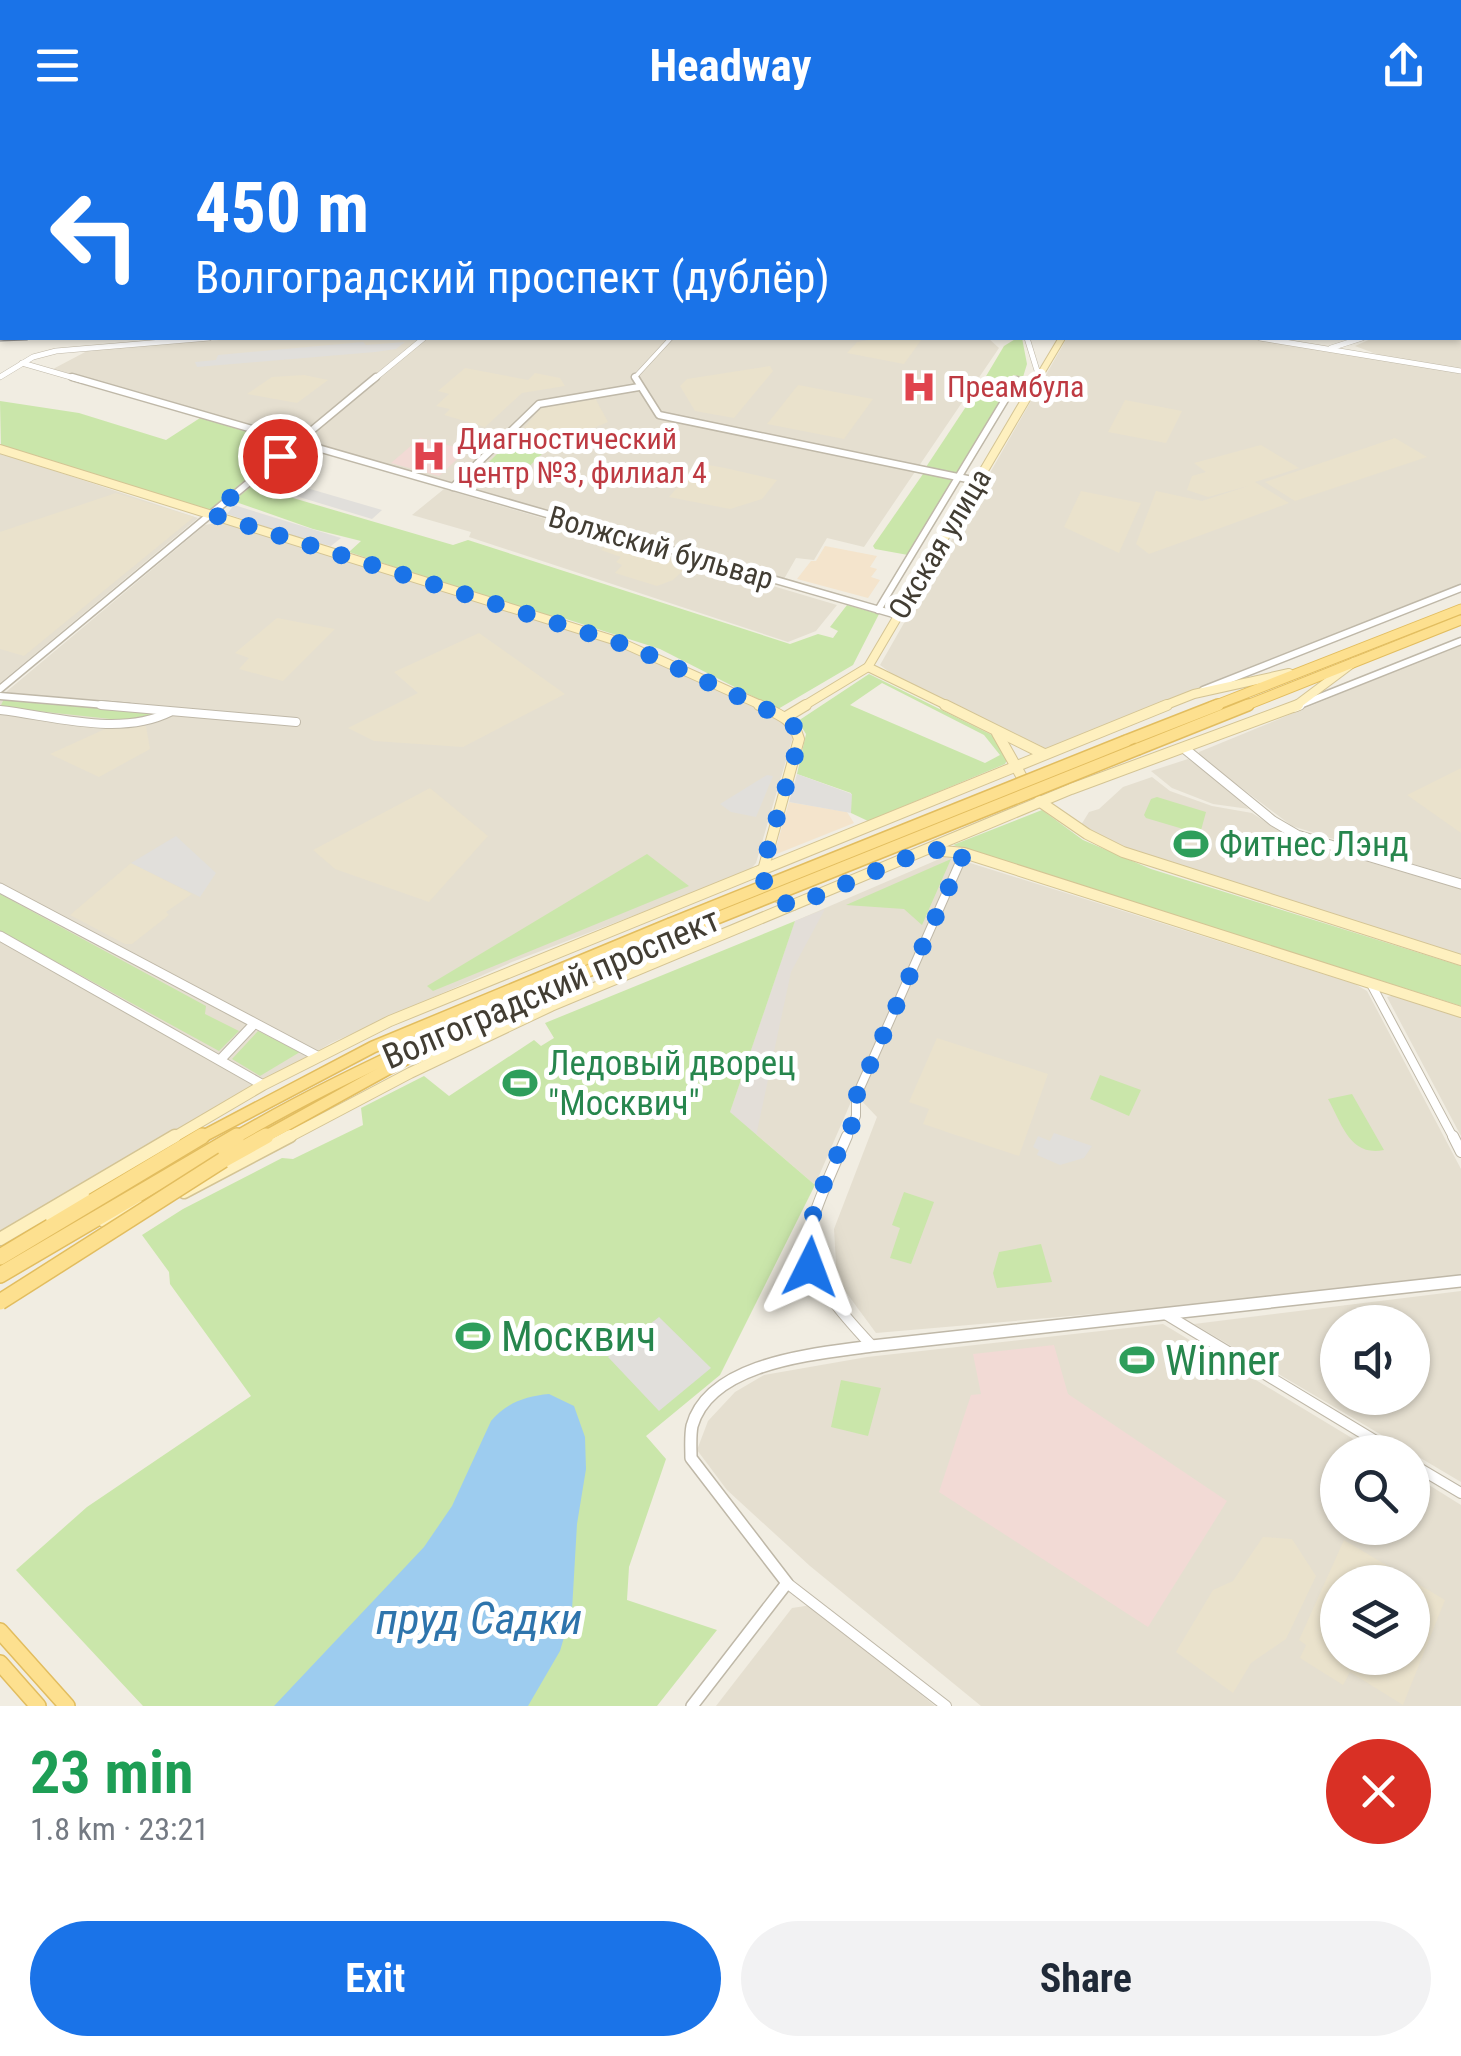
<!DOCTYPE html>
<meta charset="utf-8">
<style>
:root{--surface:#fff;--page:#f2f2f3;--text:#1f2937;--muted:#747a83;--accent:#1a73e8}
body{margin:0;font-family:"Roboto Condensed",sans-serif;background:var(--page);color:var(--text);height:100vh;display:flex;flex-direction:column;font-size:38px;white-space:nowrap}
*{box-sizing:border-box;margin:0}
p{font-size:32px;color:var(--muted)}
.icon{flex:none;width:55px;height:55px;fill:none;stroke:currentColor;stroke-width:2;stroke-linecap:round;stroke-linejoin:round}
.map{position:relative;height:1576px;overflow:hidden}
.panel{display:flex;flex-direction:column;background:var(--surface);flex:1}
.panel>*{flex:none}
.hud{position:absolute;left:0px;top:0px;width:1462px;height:210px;box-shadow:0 2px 8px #0004;background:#1a73e8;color:#fff;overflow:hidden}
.controls{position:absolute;left:1320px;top:1175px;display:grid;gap:20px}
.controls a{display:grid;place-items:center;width:110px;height:110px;border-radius:50%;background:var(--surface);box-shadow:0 2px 8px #0004;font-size:50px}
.pin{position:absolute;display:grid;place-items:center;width:85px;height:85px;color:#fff;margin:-42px;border:5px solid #fff;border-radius:50%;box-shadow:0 2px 10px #0007}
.me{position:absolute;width:110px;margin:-55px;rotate:3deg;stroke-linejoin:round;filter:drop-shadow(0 0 8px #0008)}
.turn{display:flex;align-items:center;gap:35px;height:210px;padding:0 30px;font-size:45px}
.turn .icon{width:130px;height:130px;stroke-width:2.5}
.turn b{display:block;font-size:70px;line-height:85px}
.round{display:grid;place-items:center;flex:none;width:105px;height:105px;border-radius:52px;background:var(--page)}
.headline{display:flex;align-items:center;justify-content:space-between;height:170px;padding:0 30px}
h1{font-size:60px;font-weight:700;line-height:75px;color:#1e9e55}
.primary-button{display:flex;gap:20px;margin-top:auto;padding:20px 30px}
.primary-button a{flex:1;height:115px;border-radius:60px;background:var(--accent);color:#fff;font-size:40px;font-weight:700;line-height:115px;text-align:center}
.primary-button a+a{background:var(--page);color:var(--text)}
header{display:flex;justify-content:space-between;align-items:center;height:130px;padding:0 30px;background:var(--accent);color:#fff;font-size:45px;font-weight:700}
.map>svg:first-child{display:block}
.residential{fill:#e5dfd0;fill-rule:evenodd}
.commercial{fill:#f4e4cc}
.industrial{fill:#e3ded8}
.education{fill:#eae2cc;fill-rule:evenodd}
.medical{fill:#f2dad5}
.green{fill:#cae6aa;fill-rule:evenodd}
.parking{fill:#e1dfdb}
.water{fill:#9dccef}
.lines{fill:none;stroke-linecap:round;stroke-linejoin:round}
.minor-far3-casing{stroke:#bfb8a8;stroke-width:5}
.minor-far2-casing{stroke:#bfb8a8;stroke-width:9}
.minor-far1-casing{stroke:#bfb8a8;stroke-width:10}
.minor-casing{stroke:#bfb8a8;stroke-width:12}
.tertiary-far3-casing{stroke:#bfb8a8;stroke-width:6}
.tertiary-far2-casing{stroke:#bfb8a8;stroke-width:9}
.tertiary-far1-casing{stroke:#bfb8a8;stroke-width:11}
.tertiary-casing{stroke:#bfb8a8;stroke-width:14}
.secondary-far3-casing{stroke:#d4c494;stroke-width:8}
.secondary-far2-casing{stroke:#d4c494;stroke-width:10}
.secondary-far1-casing{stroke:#d4c494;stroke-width:12}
.secondary-casing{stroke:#d4c494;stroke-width:15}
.primary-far2-casing{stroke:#e2bd5f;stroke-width:11}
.primary-far1-casing{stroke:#e2bd5f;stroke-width:14}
.primary-casing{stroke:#e2bd5f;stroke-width:18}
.minor-far3{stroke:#fff;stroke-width:4}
.minor-far2{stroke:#fff;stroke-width:6}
.minor-far1{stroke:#fff;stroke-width:8}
.minor{stroke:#fff;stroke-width:10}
.tertiary-far3{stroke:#fff;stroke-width:5}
.tertiary-far2{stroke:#fff;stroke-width:6}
.tertiary-far1{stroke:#fff;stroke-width:9}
.tertiary{stroke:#fff;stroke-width:11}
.secondary-far3{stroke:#fef0bf;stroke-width:6}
.secondary-far2{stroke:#fef0bf;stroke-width:8}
.secondary-far1{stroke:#fef0bf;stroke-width:10}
.secondary{stroke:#fef0bf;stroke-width:12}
.primary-far2{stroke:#fde08f;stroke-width:9}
.primary-far1{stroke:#fde08f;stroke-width:11}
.primary{stroke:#fde08f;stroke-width:15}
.rail-casing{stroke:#939393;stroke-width:5}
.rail{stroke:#fff;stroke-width:2.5;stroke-dasharray:4;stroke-linecap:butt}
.primary-bridge-far1-casing{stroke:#e2bd5f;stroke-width:14;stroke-linecap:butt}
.primary-bridge-casing{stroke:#e2bd5f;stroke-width:18;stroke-linecap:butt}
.primary-bridge-far1{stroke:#fde08f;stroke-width:11}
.primary-bridge{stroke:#fde08f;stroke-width:15}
.route{stroke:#1a73e8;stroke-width:18;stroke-dasharray:0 32.4}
.labels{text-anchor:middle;stroke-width:10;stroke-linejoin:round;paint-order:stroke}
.far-health-label{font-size:30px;fill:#be3a42;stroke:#fff;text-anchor:start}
.far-street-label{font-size:30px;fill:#423d33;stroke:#fff}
.leisure-label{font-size:35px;fill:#27864d;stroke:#fff;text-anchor:start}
.street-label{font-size:35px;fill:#423d33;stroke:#fff}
.near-leisure-label{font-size:42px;fill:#27864d;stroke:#fff;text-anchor:start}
.near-water-label{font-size:45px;font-style:italic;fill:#2e74ac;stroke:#fff}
</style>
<header><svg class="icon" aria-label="menu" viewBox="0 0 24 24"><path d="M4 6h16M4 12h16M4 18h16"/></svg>Headway<svg class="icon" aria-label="share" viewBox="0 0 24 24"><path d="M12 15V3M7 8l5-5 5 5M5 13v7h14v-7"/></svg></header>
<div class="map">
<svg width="1461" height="1576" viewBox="0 0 1461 1576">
<rect width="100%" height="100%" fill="#f1ede2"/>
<!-- residential -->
<g class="residential">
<polygon points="1461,175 1461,239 1379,225 1355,216 1373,208 1460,208"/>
<polygon points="246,208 988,208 999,218 864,417 827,408 814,430 796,428 784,449 53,239 89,220"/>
<polygon points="1067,208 1246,208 1461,243 1461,455 1048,619 900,550 880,535"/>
<polygon points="0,323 198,388 0,553"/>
<polygon points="444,359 837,475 816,501 788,512 469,407 471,402 412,385"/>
<polygon points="220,392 581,502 651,528 782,591 794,603 756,733 748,742 512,832 331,913 0,1105 0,567 205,395"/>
<polygon points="1461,514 1461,749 1292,696 1199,626 1199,622"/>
<polygon points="1188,629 1210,645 1249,679 1213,674 1172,658 1151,641"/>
<polygon points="1152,647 1170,661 1212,676 1252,683 1283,703 1313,716 1461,759 1461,825 1142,725 1081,695 1089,682 1099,679 1123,657"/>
<polygon points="951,724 957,727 815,1055 730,982 795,791"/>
<polygon points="964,731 1355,854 1367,861 1461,1039 1461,1145 1164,1178 876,1203 837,1150 834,1099 877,987 859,968"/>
<polygon points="1395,865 1461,887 1461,1006 1387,867"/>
<path d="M1461,1161v191l-267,-158zM1338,1192h74v76h-74z"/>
<path d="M1163,1194l212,128h-37v76h74l1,-53 48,30v201h-480l-171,-140 -83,-76 -30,-40 11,-29 27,-29 29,-17 103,-18zM1338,1452h74v76h-74z"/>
<polygon points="812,1475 935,1576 716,1576 792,1478"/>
</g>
<!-- commercial -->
<g class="commercial">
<polygon points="825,416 877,426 870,437 877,439 871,447 880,450 868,468 797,449 811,431 816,431"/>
<polygon points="789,672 847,682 854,693 774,725"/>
</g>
<!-- industrial -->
<polygon class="industrial" points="825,779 791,842 756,1006 730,982 795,791"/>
<!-- education -->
<g class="education">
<polygon points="879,208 912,208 922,209 904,234 847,223 857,212"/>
<polygon points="770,236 773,241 734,288 695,281 680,256 687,249"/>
<polygon points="465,238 528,250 535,243 560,248 565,256 522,263 485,297 444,285 450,279 436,276 449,264 438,261"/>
<polygon points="304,245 328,250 297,273 247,264 272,247"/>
<polygon points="798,255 873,269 844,309 767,294"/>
<polygon points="595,268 608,292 572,307 549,307 539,316 513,311 540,279 561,271"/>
<polygon points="1125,270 1182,281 1166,313 1108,302"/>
<polygon points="1395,308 1427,327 1295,371 1265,352"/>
<polygon points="1261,315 1299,338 1255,352 1289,373 1149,424 1136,414 1156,361 1202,371 1248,356 1208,367 1187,360 1192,346 1206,342 1194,333"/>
<polygon points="698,333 725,338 777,350 762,369 730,379 669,367"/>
<polygon points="1081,361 1141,373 1119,423 1064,397"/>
<polygon points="116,363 194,387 24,526 0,519 0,402"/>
<polygon points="613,410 690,434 673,450 657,456 615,443 622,435 616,432 621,427 601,420"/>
<polygon points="277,488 335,499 283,551 239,539 249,528 235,523"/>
<polygon points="479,503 565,564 463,617 374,611 348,598 418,563 394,542"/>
<polygon points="116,594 146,596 150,619 99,647 50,624"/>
<polygon points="1461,638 1461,703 1407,665"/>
<polygon points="430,658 488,706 429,772 335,739 313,720"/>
<polygon points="131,733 192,764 166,782 169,785 132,814 125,814 70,785"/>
<polygon points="937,908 1048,944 1019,1026 923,994 929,979 909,972"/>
<polygon points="1263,1407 1292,1409 1316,1446 1286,1509 1251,1533 1233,1563 1176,1522 1213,1460 1233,1451"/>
<path d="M1344,1410l101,60 -42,105 -53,-33 -7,13 -43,-27 6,-13 -7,-5zM1338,1452h74v76h-74z"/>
</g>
<!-- medical -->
<g class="medical">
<polygon points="420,308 467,320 439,346 391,333"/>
<polygon points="1054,1215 1068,1264 1227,1371 1148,1497 939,1362 971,1265 981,1264 973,1224"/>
</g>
<!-- green -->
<g class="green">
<polygon points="1017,208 1022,208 1027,234 1023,247 1013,245 1010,250 1014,251 1006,263 979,258 1004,216"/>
<polygon points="977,260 1006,265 957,344 926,337"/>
<polygon points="0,271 79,283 166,310 200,288 281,312 282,318 210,380 1,317"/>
<polygon points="509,312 545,321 514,351 479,342"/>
<polygon points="927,343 955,350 908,425 875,419 873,416 923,344"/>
<polygon points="252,356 453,415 468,410 790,514 818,504 833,508 838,501 830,497 847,475 879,484 853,535 778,579 660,519 563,488 527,481 349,422 361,411 313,399 233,371"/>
<path d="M869,544l127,63 12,21 -3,6 -137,57 -17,-8v-20l-54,-19 9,-40 -8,-13zM882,553l102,52 16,20 -15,8 -135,-58z"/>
<polygon points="4,569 164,584 138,590 120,590 0,577"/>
<polygon points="1157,667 1206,682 1200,704 1146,688 1144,685 1151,669"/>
<polygon points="1042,680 1083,710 1151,739 1461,836 1461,876 953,715"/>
<polygon points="647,724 689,756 433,861 427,856"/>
<polygon points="951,729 922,795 904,779 846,775"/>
<polygon points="0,764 206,876 205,884 239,901 219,921 0,801"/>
<polygon points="795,791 730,982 815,1055 720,1245 646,1306 666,1329 629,1437 627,1470 717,1500 657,1576 143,1576 16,1440 87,1377 251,1266 170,1154 169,1142 142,1105 183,1079 282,1028 293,1029 363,995 361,978 424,946 449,966 534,910 541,916 554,908 545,893"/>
<polygon points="258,901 300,922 260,946 232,929"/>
<polygon points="1100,945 1141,960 1129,986 1090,969"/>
<path d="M1352,964l32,56c-34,7 -42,-26 -56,-51z"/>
<polygon points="904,1062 934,1072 911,1134 890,1128 900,1098 892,1095"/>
<polygon points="1041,1114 1052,1152 997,1158 993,1143 999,1122"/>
<polygon points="841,1250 881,1258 868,1306 831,1297"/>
</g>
<!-- parking -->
<g class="parking">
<polygon points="363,212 366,215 405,212 396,219 375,222 197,237 195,232 216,230 218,225"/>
<polygon points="276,349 382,380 372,389 266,357"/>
<polygon points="234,375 341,408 331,416 310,411 227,384"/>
<polygon points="797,644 852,664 851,683 789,672"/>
<polygon points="767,645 773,646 756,687 731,682 720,674"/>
<polygon points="176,706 216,743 200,767 131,733"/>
<polygon points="1054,1003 1092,1016 1084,1028 1060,1035 1037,1025 1039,1020 1033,1017 1038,1006 1050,1011"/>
<polygon points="659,1187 711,1238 659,1281 608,1227"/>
</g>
<!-- water -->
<path class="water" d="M549,1264l25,12 11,31 1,32 -9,55 -5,86 -12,41 -32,55h-254l150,-159 28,-41 39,-85c15,-18 35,-25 58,-27z"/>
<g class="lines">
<!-- minor-far3 casing -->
<g class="minor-far3-casing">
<g id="minor-far3">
<polyline points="209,2 215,0"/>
<polyline points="637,250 635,247 671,208"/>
</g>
</g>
<!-- minor-far2 casing -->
<g class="minor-far2-casing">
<g id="minor-far2">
<polyline points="635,247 659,285 977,351"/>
<polyline points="453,357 539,274 639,257"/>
<polyline points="878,480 1017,250"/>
<polyline points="0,566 129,577"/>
</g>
</g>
<!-- minor-far1 casing -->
<g class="minor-far1-casing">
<g id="minor-far1">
<polyline points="101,575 296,592"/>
<path d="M0,580c53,6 120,27 170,2"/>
<polyline points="1371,854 1454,1009"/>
<polyline points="846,1009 856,986 856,967 964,723"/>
</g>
</g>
<!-- minor casing -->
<g class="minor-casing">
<g id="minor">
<path d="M847,1006c-47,109 -61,118 25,210"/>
<polyline points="1453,1006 1461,1022"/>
<polyline points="1167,1185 1394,1322"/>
<polyline points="1412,1334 1461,1363"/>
<polyline points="787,1453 946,1576"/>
</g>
</g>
<!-- tertiary-far3 casing -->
<g class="tertiary-far3-casing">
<g id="tertiary-far3">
<polyline points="1027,208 1039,247"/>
<polyline points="1260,208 1461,241"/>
<polyline points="1331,218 1362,208"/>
<polyline points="22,233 81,250"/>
<polyline points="0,247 33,227 56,221 209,208"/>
<polyline points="373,250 424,208"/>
</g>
</g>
<!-- tertiary-far2 casing -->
<g class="tertiary-far2-casing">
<g id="tertiary-far2">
<polyline points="72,247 897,485"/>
<polyline points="0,559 376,247"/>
<polyline points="1203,560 1461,458"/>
<polyline points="1295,577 1461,511"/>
</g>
</g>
<!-- tertiary-far1 casing -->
<g class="tertiary-far1-casing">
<g id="tertiary-far1">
<polyline points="1295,577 1300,575"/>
<polyline points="1185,619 1273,691 1297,705 1461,754"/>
<polyline points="0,758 317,926"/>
<polyline points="0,806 263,955"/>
<polyline points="221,929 254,894"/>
</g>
</g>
<!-- tertiary casing -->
<g class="tertiary-casing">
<path id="tertiary" d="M692,1576l95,-123 -96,-125c0,-10 -1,-22 1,-32 18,-65 126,-72 180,-80l589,-65"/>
</g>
<!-- secondary-far3 casing -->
<g class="secondary-far3-casing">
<g id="secondary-far3">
<polyline points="89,2 97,0"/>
<polyline points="1037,250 1062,208"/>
</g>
</g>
<!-- secondary-far2 casing -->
<g class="secondary-far2-casing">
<g id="secondary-far2">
<polyline points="0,319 620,512 765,577"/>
<polyline points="868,537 950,577"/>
<polyline points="802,577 868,537 1039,247"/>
<polyline points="1161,577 1194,564 1289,543"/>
<polyline points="1294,577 1354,532"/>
</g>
</g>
<!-- secondary-far1 casing -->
<g class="secondary-far1-casing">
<g id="secondary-far1">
<path d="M759,575c19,9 34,13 40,34l-37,135 10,20 21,11"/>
<polyline points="945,575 1044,624"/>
<polyline points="786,587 806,575"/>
<polyline points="997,603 1028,658"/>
<polyline points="1039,671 1087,704 1123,722 1461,830"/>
<polyline points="932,720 964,723 1461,882"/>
<polyline points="418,928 504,893"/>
<polyline points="171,1009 263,955 390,891 1167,575"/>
<polyline points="285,1009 410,943 551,876 1071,659 1298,575"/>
</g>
</g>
<!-- secondary casing -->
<g class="secondary-casing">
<g id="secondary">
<polyline points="184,1062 290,1006"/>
<polyline points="52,1088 83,1066"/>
<polyline points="104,1091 140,1077"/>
<polyline points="0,1109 175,1006"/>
</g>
</g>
<!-- primary-far2 casing -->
<g class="primary-far2-casing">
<g id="primary-far2">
<polyline points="1211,577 1461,479"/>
<polyline points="1242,577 1461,490"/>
</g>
</g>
<!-- primary-far1 casing -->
<g class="primary-far1-casing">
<g id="primary-far1">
<polyline points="1126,611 1218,575"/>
<polyline points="1138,619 1248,575"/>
<polyline points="198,1009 373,917 670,794"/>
<path d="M233,1009c142,-83 293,-142 444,-205"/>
<polyline points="261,1009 451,904"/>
</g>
</g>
<!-- primary casing -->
<g class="primary-casing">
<g id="primary">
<polyline points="223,1030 266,1006"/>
<polyline points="0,1127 202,1006"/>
<polyline points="0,1145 237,1006"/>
<polyline points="0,1501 67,1576"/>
<polyline points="0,1533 38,1576"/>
</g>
</g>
<!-- minor-far3 -->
<use href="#minor-far3" class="minor-far3"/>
<!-- minor-far2 -->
<use href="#minor-far2" class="minor-far2"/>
<!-- minor-far1 -->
<use href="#minor-far1" class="minor-far1"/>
<!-- minor -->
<use href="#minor" class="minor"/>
<!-- tertiary-far3 -->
<use href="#tertiary-far3" class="tertiary-far3"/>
<!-- tertiary-far2 -->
<use href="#tertiary-far2" class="tertiary-far2"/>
<!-- tertiary-far1 -->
<use href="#tertiary-far1" class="tertiary-far1"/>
<!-- tertiary -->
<use href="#tertiary" class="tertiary"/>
<!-- secondary-far3 -->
<use href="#secondary-far3" class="secondary-far3"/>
<!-- secondary-far2 -->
<use href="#secondary-far2" class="secondary-far2"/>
<!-- secondary-far1 -->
<use href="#secondary-far1" class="secondary-far1"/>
<!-- secondary -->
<use href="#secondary" class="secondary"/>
<!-- primary-far2 -->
<use href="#primary-far2" class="primary-far2"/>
<!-- primary-far1 -->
<use href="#primary-far1" class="primary-far1"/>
<!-- primary -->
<use href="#primary" class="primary"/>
<!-- rail casing -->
<g class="rail-casing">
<g id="rail">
<polyline points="8,2 24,0"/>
<polyline points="66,2 72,0"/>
<polyline points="0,209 27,208"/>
</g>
</g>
<!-- rail -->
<use href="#rail" class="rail"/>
<!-- primary-bridge-far1 casing -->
<g class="primary-bridge-far1-casing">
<g id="primary-bridge-far1">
<polyline points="670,794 1126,611"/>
<polyline points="677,804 1138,619"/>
</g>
</g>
<!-- primary-bridge casing -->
<g class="primary-bridge-casing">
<polyline id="primary-bridge" points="0,1172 223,1030"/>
</g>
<!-- primary-bridge-far1 -->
<use href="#primary-bridge-far1" class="primary-bridge-far1"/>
<!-- primary-bridge -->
<use href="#primary-bridge" class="primary-bridge"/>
</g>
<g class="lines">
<!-- route -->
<path class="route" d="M280,326l-69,58 421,133 159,74 9,17 -38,131c1,20 13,31 31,37l123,-52 20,-4 28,3 -108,244v19c-20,45 -56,100 -46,151"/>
</g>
<!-- icons -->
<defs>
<g id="hospital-bare" transform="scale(2.7)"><path d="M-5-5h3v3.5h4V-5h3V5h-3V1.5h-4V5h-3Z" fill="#e0444e" stroke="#fff" stroke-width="2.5" paint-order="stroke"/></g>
<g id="stadium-bare" transform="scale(2.7)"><path d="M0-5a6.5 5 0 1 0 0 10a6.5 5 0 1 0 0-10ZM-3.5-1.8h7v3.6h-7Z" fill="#2e9e5b" stroke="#fff" stroke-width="2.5" paint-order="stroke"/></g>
</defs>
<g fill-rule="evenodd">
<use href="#hospital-bare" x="919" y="257"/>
<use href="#hospital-bare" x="429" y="326"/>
<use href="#stadium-bare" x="1191" y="714"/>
<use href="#stadium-bare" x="520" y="953"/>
<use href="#stadium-bare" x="473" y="1206"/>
<use href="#stadium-bare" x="1137" y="1230"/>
</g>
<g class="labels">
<!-- far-health labels -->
<g class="far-health-label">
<text x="947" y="267">Преамбула</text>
<text x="457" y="319">Диагностический<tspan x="457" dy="34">центр №3, филиал 4</tspan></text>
</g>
<!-- far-street labels -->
<g class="far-street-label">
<text transform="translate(940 414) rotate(-59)" y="10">Окская улица</text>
<text transform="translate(661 418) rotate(16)" y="10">Волжский бульвар</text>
</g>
<!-- leisure labels -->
<g class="leisure-label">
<text x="1219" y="726">Фитнес Лэнд</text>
<text x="548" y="945">Ледовый дворец<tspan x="548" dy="40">"Москвич"</tspan></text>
</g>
<!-- street labels -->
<g class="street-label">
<text transform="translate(551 858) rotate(-23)" y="12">Волгоградский проспект</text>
</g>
<!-- near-leisure labels -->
<g class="near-leisure-label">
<text x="501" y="1221">Москвич</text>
<text x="1165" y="1245">Winner</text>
</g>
<!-- near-water labels -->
<g class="near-water-label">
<text x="479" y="1504">пруд Садки</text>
</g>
</g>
</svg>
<div class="controls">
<a><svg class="icon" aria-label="sound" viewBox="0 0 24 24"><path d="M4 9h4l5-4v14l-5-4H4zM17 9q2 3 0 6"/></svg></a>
<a><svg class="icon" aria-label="search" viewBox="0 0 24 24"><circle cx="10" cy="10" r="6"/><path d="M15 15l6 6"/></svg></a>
<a><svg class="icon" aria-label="layers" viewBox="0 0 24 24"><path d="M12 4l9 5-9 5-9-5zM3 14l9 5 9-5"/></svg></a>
</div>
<div class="pin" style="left:280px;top:326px;background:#d93025"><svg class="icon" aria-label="arrive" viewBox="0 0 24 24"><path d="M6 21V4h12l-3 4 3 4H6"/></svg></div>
<svg class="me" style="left:810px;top:1137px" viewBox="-20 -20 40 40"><path d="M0-17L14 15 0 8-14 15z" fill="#1a73e8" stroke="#fff" stroke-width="4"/></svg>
<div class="hud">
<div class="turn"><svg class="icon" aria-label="left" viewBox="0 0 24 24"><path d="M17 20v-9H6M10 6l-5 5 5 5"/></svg><div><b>450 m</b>Волгоградский проспект (дублёр)</div></div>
</div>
</div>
<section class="panel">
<div class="headline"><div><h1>23 min</h1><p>1.8 km · 23:21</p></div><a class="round" style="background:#d93025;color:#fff"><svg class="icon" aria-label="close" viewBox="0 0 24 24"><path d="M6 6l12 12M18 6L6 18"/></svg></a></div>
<div class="primary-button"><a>Exit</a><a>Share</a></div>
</section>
